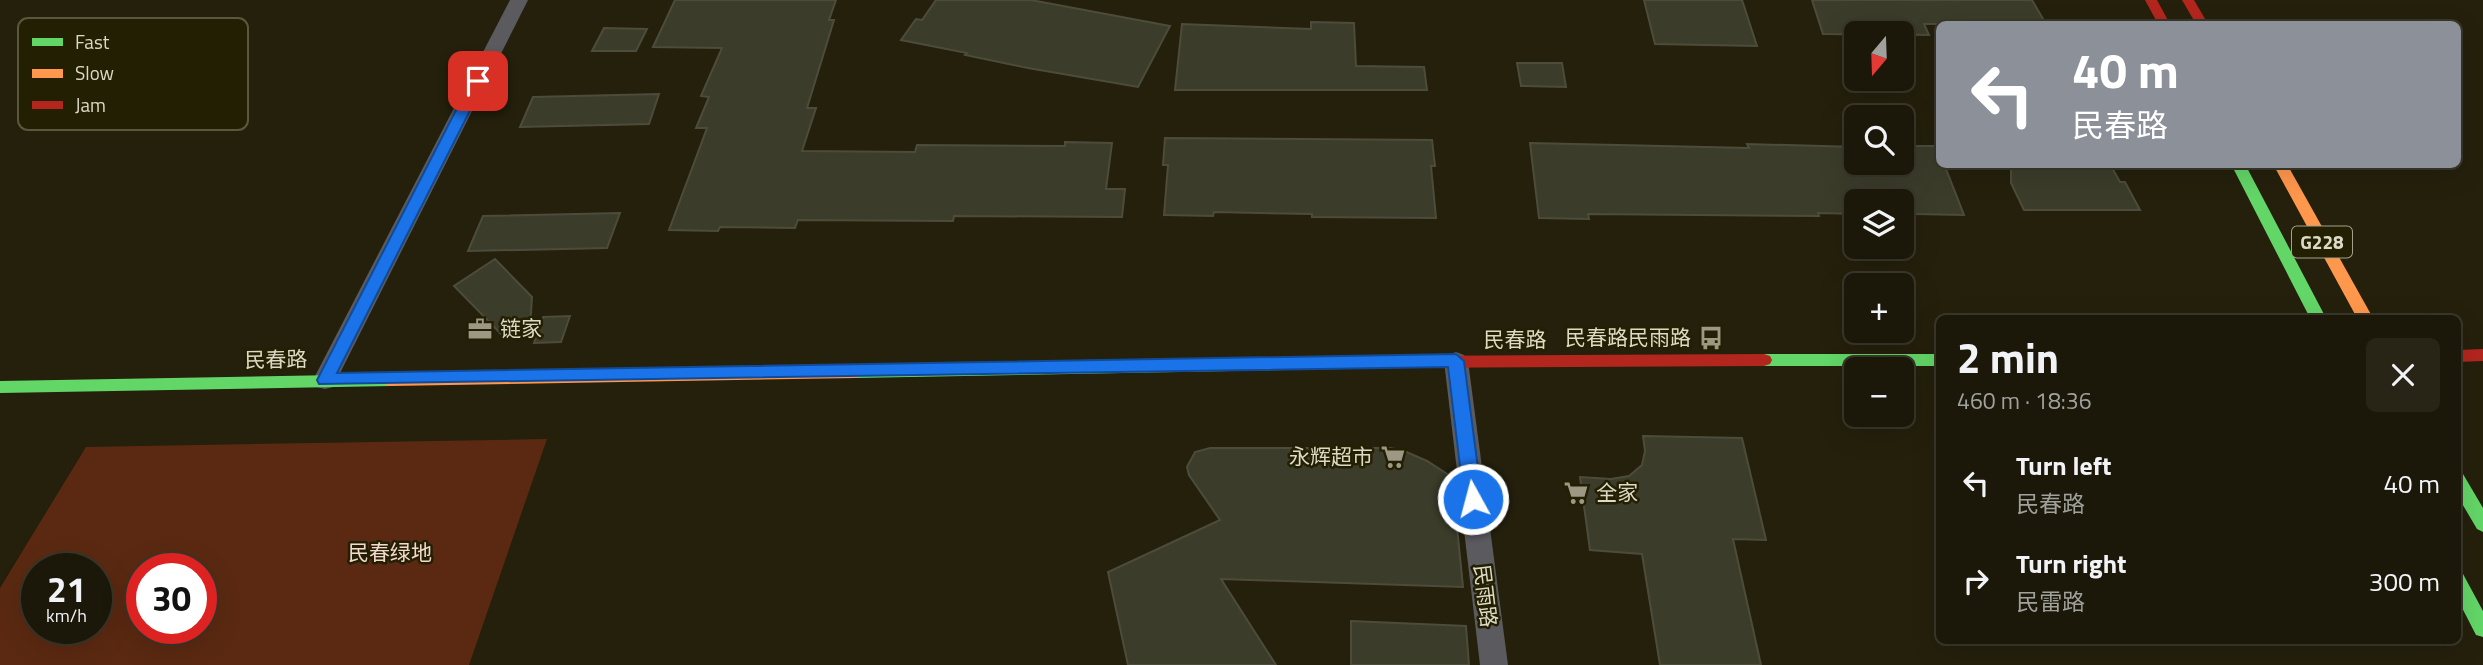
<!DOCTYPE html>
<meta charset="utf-8">
<style>
:root{--surface:#1b1809;--page:#282517;--text:#f1f3f6;--muted:#a0a09c;--line:#39372a}
body{margin:0;font-family:"Titillium Web","Noto Sans SC",sans-serif;background:var(--page);color:var(--text);height:100vh;display:flex;flex-direction:column;font-size:26px;white-space:nowrap}
*{box-sizing:border-box;margin:0}
p{font-size:23px;color:var(--muted)}
.icon{flex:none;width:38px;height:38px;fill:none;stroke:currentColor;stroke-width:2;stroke-linecap:round;stroke-linejoin:round}
.map{position:relative;flex:1;overflow:hidden}
.sheet{position:absolute;left:1936px;top:315px;width:525px;height:329px;display:flex;flex-direction:column;background:var(--surface);border-radius:10px;box-shadow:0 7px 28px #0002,0 0 0 2px var(--line)}
.sheet>*{flex:none}
.top-card{position:absolute;left:1936px;top:21px;width:525px;height:147px;border-radius:10px;box-shadow:0 7px 28px #0002,0 0 0 2px var(--line);background:#8c9099;color:#fff;overflow:hidden}
.needle{width:46px;rotate:199deg}
.controls{position:absolute;left:1844px;top:21px;display:grid;gap:14px}
.controls a{display:grid;place-items:center;width:70px;height:70px;border-radius:10px;background:var(--surface);box-shadow:0 7px 28px #0002,0 0 0 2px var(--line);font-size:35px}
.speed{position:absolute;left:21px;top:553px;display:flex;gap:14px;font-size:35px;font-weight:700;text-align:center}
.speed>*{display:grid;place-content:center;width:91px;height:91px;border-radius:50%;background:var(--surface);box-shadow:0 7px 28px #0002,0 0 0 2px var(--line);line-height:1}
.speed small{font-size:18px;font-weight:400}
.speed .limit{border:10px solid #d22;background:#fff;color:#111}
.pin{position:absolute;display:grid;place-items:center;width:60px;height:60px;color:#fff;margin:-30px;border-radius:14px;box-shadow:0 4px 10px #0006}
.me{position:absolute;width:77px;margin:-38px;rotate:353deg;stroke-linejoin:round;filter:drop-shadow(0 0 5px #0008)}
.turn{display:flex;align-items:center;gap:24px;height:147px;padding:0 21px;font-size:32px}
.turn .icon{width:91px;height:91px;stroke-width:2.5}
.turn b{display:block;font-size:49px;line-height:60px}
.round{display:grid;place-items:center;flex:none;width:74px;height:74px;border-radius:10px;background:var(--page)}
.overview{display:flex;align-items:center;justify-content:space-between;height:119px;padding:0 21px}
h1{font-size:42px;font-weight:700;line-height:52px}
ul{padding:0;list-style:none}
li{display:flex;align-items:center;gap:21px;height:98px;padding:0 21px}
li div{flex:1}
li b{display:block;font-size:26px}
li em{font-style:normal}
.map>svg:first-child{display:block}
.green{fill:#5b2911;fill-rule:evenodd}
.building{fill:#3c3c2b;stroke:#4d4c3c;stroke-width:2}
.lines{fill:none;stroke-linecap:round;stroke-linejoin:round}
.street{fill:#5b5b5f;fill-rule:evenodd}
.fast{fill:#63d668;fill-rule:evenodd}
.slow{fill:#ff974d;fill-rule:evenodd}
.jam{fill:#b3261e;fill-rule:evenodd}
.route{fill:#1a73e8;stroke:#114b97;stroke-width:2}
.labels{text-anchor:middle;stroke-width:5;stroke-linejoin:round;paint-order:stroke}
.shield{fill:#231f03;stroke:#a4a18a;stroke-width:2}
.shield-label{font-size:19px;font-weight:bold;fill:#dcd9c4}
.poi-label{font-size:21px;fill:#dcd9c4;stroke:#231f03;text-anchor:start}
.street-label{font-size:21px;fill:#dcd9c4;stroke:#231f03}
.park-label{font-size:21px;fill:#f3d8cd;stroke:#231f03}
.key{fill:#231f03;stroke:#5a573d;stroke-width:2}
.key-label{font-size:19px;fill:#dcd9c4}
</style>
<div class="map">
<svg width="2483" height="665" viewBox="0 0 2483 665">
<rect width="100%" height="100%" fill="#24200c"/>
<!-- green -->
<path class="green" d="M547,439l-78,226h-469v-77l86,-141zM37,569h59v59h-59zM142,569h59v59h-59z"/>
<!-- building -->
<g class="building">
<polygon points="675,0 836,0 829,20 834,20 807,108 816,108 802,151 915,152 917,145 1065,146 1065,142 1112,143 1106,189 1125,189 1122,217 954,216 953,221 798,220 795,228 720,227 718,231 669,230 707,128 696,128 709,97 701,96 722,48 653,47"/>
<polygon points="936,0 1031,0 1170,26 1138,87 1028,68 965,55 967,53 901,40 916,19 922,20"/>
<polygon points="1644,0 1742,0 1757,46 1655,44"/>
<polygon points="1812,0 2032,0 2046,24 1924,24 1929,35 1823,34"/>
<polygon points="1311,22 1354,23 1356,66 1424,67 1427,90 1175,90 1182,24 1311,29"/>
<polygon points="604,28 647,29 636,51 592,51"/>
<polygon points="1517,63 1562,63 1566,87 1521,86"/>
<polygon points="659,94 649,124 520,127 533,97"/>
<polygon points="1165,138 1432,140 1435,166 1431,166 1436,218 1312,217 1312,214 1214,212 1213,216 1164,215 1168,165 1163,165"/>
<polygon points="1530,143 1749,148 1747,144 1857,147 1857,163 1902,163 1902,146 1936,146 1939,164 1944,164 1964,215 1915,214 1909,201 1857,201 1857,214 1818,213 1819,216 1588,214 1589,219 1539,218"/>
<polygon points="2011,164 2110,164 2120,182 2125,182 2140,210 2024,210 2011,183"/>
<polygon points="620,213 607,248 468,251 483,216"/>
<polygon points="495,259 532,297 530,328 505,338 454,286"/>
<polygon points="570,316 561,342 534,343 543,317"/>
<polygon points="1643,436 1742,438 1766,540 1733,539 1761,665 1660,665 1642,554 1590,550 1580,477 1611,479 1629,476 1642,465 1645,451"/>
<polygon points="1210,448 1389,448 1402,450 1427,461 1452,477 1463,587 1221,579 1276,665 1128,665 1108,572 1220,520 1189,475 1187,467 1195,452"/>
<polygon points="1351,621 1466,626 1469,665 1351,665"/>
</g>
<g class="lines">
<!-- street -->
<g class="street">
<polygon points="510,0 528,0 333,387 325,389 317,387 313,380"/>
<polygon points="1456,352 1464,355 1468,361 1508,665 1480,665 1444,361 1448,355"/>
</g>
<!-- fast -->
<g class="fast">
<polygon points="2231,164 2245,164 2326,318 2310,318"/>
<polygon points="1764,354 1939,354 1939,366 1764,366 1758,364 1756,360 1758,356"/>
<polygon points="1395,356 1401,358 1403,362 1401,366 1395,368 856,378 850,376 848,372 850,368 856,366"/>
<polygon points="391,374 397,375 399,380 397,385 391,386 0,393 0,381"/>
<polygon points="2457,472 2463,474 2483,508 2483,532 2477,529 2457,495"/>
<polygon points="2457,572 2463,574 2483,611 2483,637 2476,635 2457,598"/>
</g>
<!-- slow -->
<g class="slow">
<polygon points="2273,164 2287,164 2373,318 2357,318"/>
<polygon points="856,366 862,368 864,372 862,376 856,378 391,386 385,385 383,380 385,375 391,374"/>
</g>
<!-- jam -->
<g class="jam">
<polygon points="2145,0 2157,0 2170,24 2158,24"/>
<polygon points="2182,0 2194,0 2208,24 2196,24"/>
<polygon points="2483,349 2483,361 2457,362 2457,350"/>
<polygon points="1764,354 1770,356 1772,360 1770,364 1764,366 1395,368 1389,366 1387,362 1389,358 1395,356"/>
</g>
</g>
<!-- route -->
<polygon class="route" points="478,77 485,81 337,373 1456,354 1464,361 1482,499 1479,504 1473,506 1467,504 1464,499 1448,367 319,384 317,380 471,81"/>
<!-- icons -->
<defs>
<g id="office-bare" transform="scale(1.89)"><path d="M-6-3h4V-5.5h4V-3h4V5H-6ZM-1-4.5V-3h2v-1.5ZM-6 0V1H6V0Z" fill="#9c9884" stroke="#231f03" stroke-width="2.5" paint-order="stroke"/></g>
<g id="bus-bare" transform="scale(1.89)"><path d="M-5-6H5V4H4V6H2V4H-2V6H-4V4H-5ZM-3.5-4V0h7V-4ZM-3.5 1.2v1.5H-2V1.2ZM2 1.2v1.5H3.5V1.2Z" fill="#9c9884" stroke="#231f03" stroke-width="2.5" paint-order="stroke"/></g>
<g id="supermarket-bare" transform="scale(1.89)"><path d="M-6-5.5h2.5l.6 2H6L4.5 2H-2.5L-4.4-4H-6ZM-1.5 3.2a1.3 1.3 0 1 0 .1 0ZM3 3.2a1.3 1.3 0 1 0 .1 0Z" fill="#9c9884" stroke="#231f03" stroke-width="2.5" paint-order="stroke"/></g>
</defs>
<g fill-rule="evenodd">
<use href="#office-bare" x="480" y="329"/>
<use href="#bus-bare" x="1711" y="338"/>
<use href="#supermarket-bare" x="1393" y="457"/>
<use href="#supermarket-bare" x="1576" y="493"/>
</g>
<g class="labels">
<!-- shield labels -->
<rect class="shield" x="2292" y="226.5" width="60" height="31" rx="5"/>
<g class="shield-label">
<text x="2322" y="249">G228</text>
</g>
<!-- poi labels -->
<g class="poi-label">
<text x="500" y="336">链家</text>
<text x="1691" y="345" text-anchor="end">民春路民雨路</text>
<text x="1373" y="464" text-anchor="end">永辉超市</text>
<text x="1596" y="500">全家</text>
</g>
<!-- street labels -->
<g class="street-label">
<text x="1515" y="347">民春路</text>
<text transform="translate(276 360) rotate(-1)" y="7">民春路</text>
<text transform="translate(1485 596) rotate(83)" y="7">民雨路</text>
</g>
<!-- park labels -->
<g class="park-label">
<text x="390" y="560">民春绿地</text>
</g>
</g>
<!-- legend -->
<rect x="18" y="18" width="230" height="112" rx="10" class="key"/>
<rect x="32" y="38" width="31" height="8" fill="#63d668"/>
<rect x="32" y="69" width="31" height="9" fill="#ff974d"/>
<rect x="32" y="101" width="31" height="8" fill="#b3261e"/>
<g class="key-label">
<text x="75" y="49">Fast</text>
<text x="75" y="80">Slow</text>
<text x="75" y="112">Jam</text>
</g>
</svg>
<div class="controls">
<a><svg class="needle" viewBox="-14 -14 28 28"><path d="M0-13l5 13h-10z" fill="#e53935"/><path d="M0 13l5-13h-10z" fill="#a0a09c"/></svg></a>
<a><svg class="icon" aria-label="search" viewBox="0 0 24 24"><circle cx="10" cy="10" r="6"/><path d="M15 15l6 6"/></svg></a>
<a><svg class="icon" aria-label="layers" viewBox="0 0 24 24"><path d="M12 4l9 5-9 5-9-5zM3 14l9 5 9-5"/></svg></a>
<a>+</a>
<a>−</a>
</div>
<div class="speed"><div>21<small>km/h</small></div><div class="limit">30</div></div>
<div class="pin" style="left:478px;top:81px;background:#d93025"><svg class="icon" aria-label="arrive" viewBox="0 0 24 24"><path d="M6 21V4h12l-3 4 3 4H6"/></svg></div>
<svg class="me" style="left:1473px;top:499px" viewBox="-20 -20 40 40"><circle r="17" fill="#1a73e8" stroke="#fff" stroke-width="3"/><path d="M0-11L8 9 0 5-8 9z" fill="#fff"/></svg>
<div class="top-card">
<div class="turn"><svg class="icon" aria-label="left" viewBox="0 0 24 24"><path d="M17 20v-9H6M10 6l-5 5 5 5"/></svg><div><b>40 m</b>民春路</div></div>
</div>
<section class="sheet">
<div class="overview"><div><h1>2 min</h1><p>460 m · 18:36</p></div><a class="round"><svg class="icon" aria-label="close" viewBox="0 0 24 24"><path d="M6 6l12 12M18 6L6 18"/></svg></a></div>
<ul>
<li><svg class="icon" aria-label="left" viewBox="0 0 24 24"><path d="M17 20v-9H6M10 6l-5 5 5 5"/></svg><div><b>Turn left</b><p>民春路</p></div><em>40 m</em></li>
<li><svg class="icon" aria-label="right" viewBox="0 0 24 24"><path d="M7 20v-9h11M14 6l5 5-5 5"/></svg><div><b>Turn right</b><p>民雷路</p></div><em>300 m</em></li>
</ul>
</section>
</div>
